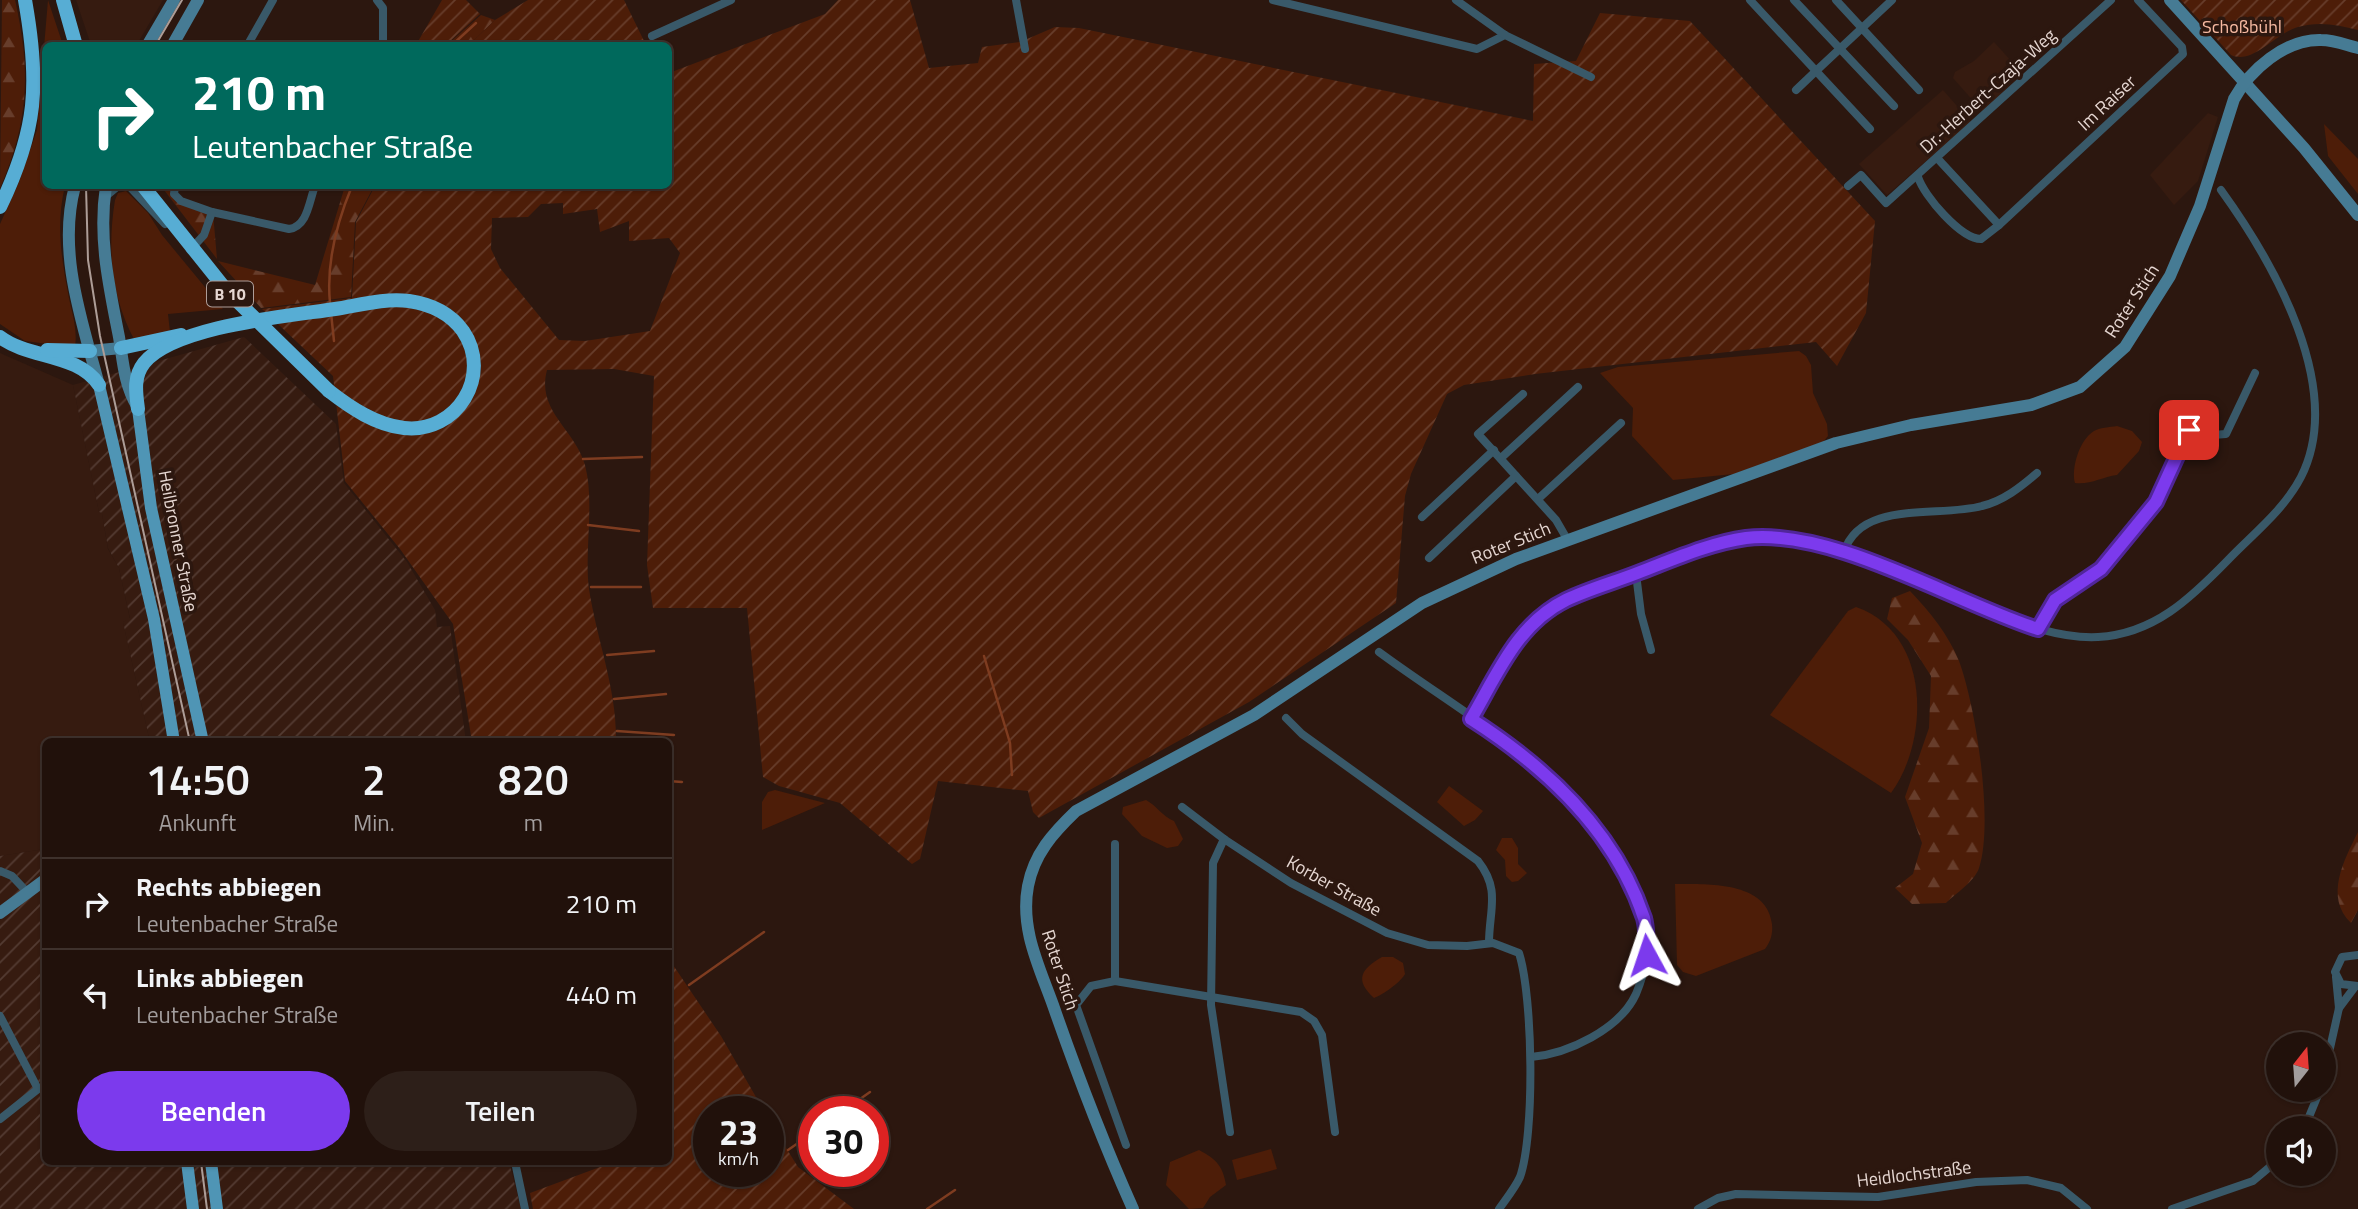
<!DOCTYPE html>
<html lang="de">
<meta charset="utf-8">
<style>
:root{--surface:#21110b;--page:#2d1f19;--text:#f1f3f6;--muted:#a29d9d;--line:#3e312c;--accent:#7c3aed}
body{margin:0;font-family:"Titillium Web",sans-serif;background:var(--page);color:var(--text);height:100vh;display:flex;flex-direction:column;font-size:26px;white-space:nowrap}
*{box-sizing:border-box;margin:0}
p{font-size:23px;color:var(--muted)}
.icon{flex:none;width:38px;height:38px;fill:none;stroke:currentColor;stroke-width:2;stroke-linecap:round;stroke-linejoin:round}
.map{position:relative;flex:1;overflow:hidden}
.sheet{position:absolute;left:42px;top:738px;width:630px;height:427px;display:flex;flex-direction:column;background:var(--surface);border-radius:10px;box-shadow:0 2px 5px #0004,0 0 0 2px var(--line)}
.sheet>*{flex:none}
.top-card{position:absolute;left:42px;top:42px;width:630px;height:147px;border-radius:10px;box-shadow:0 2px 5px #0004,0 0 0 2px var(--line);background:#00695c;color:#fff;overflow:hidden}
.needle{width:46px;rotate:17deg}
.buttons{position:absolute;left:2266px;top:1032px;display:grid;gap:14px}
.buttons a{display:grid;place-items:center;width:70px;height:70px;border-radius:50%;background:var(--surface);box-shadow:0 2px 5px #0004,0 0 0 2px var(--line);font-size:35px}
.speed{position:absolute;left:693px;top:1096px;display:flex;gap:14px;font-size:35px;font-weight:700;text-align:center}
.speed>*{display:grid;place-content:center;width:91px;height:91px;border-radius:50%;background:var(--surface);box-shadow:0 2px 5px #0004,0 0 0 2px var(--line);line-height:1}
.speed small{font-size:18px;font-weight:400}
.speed .limit{border:10px solid #d22;background:#fff;color:#111}
.pin{position:absolute;display:grid;place-items:center;width:60px;height:60px;color:#fff;margin:-30px;border-radius:14px;box-shadow:0 4px 10px #0006}
.me{position:absolute;width:77px;margin:-38px;rotate:355deg;stroke-linejoin:round;filter:drop-shadow(0 0 5px #0008)}
.turn{display:flex;align-items:center;gap:24px;height:147px;padding:0 35px;font-size:32px}
.turn .icon{width:91px;height:91px;stroke-width:2.5}
.turn b{display:block;font-size:49px;line-height:60px}
.eta{display:flex;justify-content:space-evenly;align-items:center;height:119px;text-align:center}
.eta b{font-size:42px;font-weight:600;line-height:49px}
.cta{display:flex;gap:14px;margin-top:auto;padding:14px 35px}
.cta a{flex:1;height:80px;border-radius:42px;background:var(--accent);color:#fff;font-size:28px;font-weight:600;line-height:80px;text-align:center}
.cta a+a{background:var(--page);color:var(--text)}
ul{padding:0;list-style:none}
li{display:flex;align-items:center;gap:21px;height:91px;padding:0 35px;border-top:2px solid var(--line)}
li div{flex:1}
li b{display:block;font-size:26px}
li em{font-style:normal}
.map>svg:first-child{display:block}
.built{fill:#361b10}
.industrial{fill:url(#industrial-furrows)}
.green{fill:#4d1d08}
.forest{fill:url(#forest-firs)}
.garden{fill:url(#garden-furrows);fill-rule:evenodd}
.lines{fill:none;stroke-linecap:round;stroke-linejoin:round}
.stream{stroke:#7e3c20;stroke-width:2.5}
.street{stroke:#395969;stroke-width:8}
.secondary{stroke:#467b94;stroke-width:12}
.primary{stroke:#4f95b5;stroke-width:12}
.highway{stroke:#57add4;stroke-width:14}
.tram{stroke:#ad9d97;stroke-width:2}
.highway-bridge{stroke:#57add4;stroke-width:14}
.route-casing{stroke:#51269a;stroke-width:18}
.route{stroke:#7c3aed;stroke-width:12}
.labels{text-anchor:middle;stroke-width:7;stroke-linejoin:round;paint-order:stroke}
.shield{fill:#2c170f;stroke:#ae9d98;stroke-width:2}
.shield-label{font-size:16px;font-weight:bold;fill:#e6d7d2}
.park-label{font-size:18px;fill:#f7baa2;stroke:#2c170f}
.street-label{font-size:18px;fill:#e6d7d2;stroke:#2c170f}
</style>
<div class="map">
<svg width="2358" height="1209" viewBox="0 0 2358 1209">
<defs>
<pattern id="industrial-furrows" width="10" height="10" patternUnits="userSpaceOnUse" patternTransform="scale(1.75)"><rect width="10" height="10" fill="#361b10"/><path d="M-1 1l2-2M0 10L10 0M9 11l2-2" fill="none" stroke="#533b32"/></pattern>
<pattern id="forest-firs" width="22" height="20" patternUnits="userSpaceOnUse" patternTransform="scale(1.75)"><rect width="22" height="20" fill="#4d1d08"/><path d="M5 1l3.5 6h-7zM16 11l3.5 6h-7z" fill="#673d2b"/></pattern>
<pattern id="garden-furrows" width="10" height="10" patternUnits="userSpaceOnUse" patternTransform="scale(1.75)"><rect width="10" height="10" fill="#4d1d08"/><path d="M-1 1l2-2M0 10L10 0M9 11l2-2" fill="none" stroke="#673d2b"/></pattern>
</defs>
<rect width="100%" height="100%" fill="#2c170f"/>
<!-- built -->
<g class="built">
<polygon points="76,0 163,0 136,46 91,45"/>
<polygon points="1994,42 2022,73 1983,112 1953,78 1955,72 1974,61"/>
<polygon points="1943,90 1971,122 1887,195 1859,164"/>
<polygon points="2208,113 2218,117 2198,181 2174,205 2150,175"/>
<polygon points="0,353 73,385 99,512 102,513 108,549 119,568 130,619 123,622 150,742 46,742 45,849 0,856"/>
</g>
<!-- industrial -->
<g class="industrial">
<polygon points="244,337 336,424 344,483 407,562 435,610 437,627 450,626 466,742 150,742 123,622 130,618 119,568 108,548 102,513 99,512 73,385"/>
<polygon points="45,849 46,1162 509,1162 521,1209 0,1209 0,856"/>
</g>
<!-- green -->
<g class="green">
<path d="M48,0l15,45 -17,1v140h19c-9,37 -4,70 3,107 3,18 10,35 7,54h-4l-46,-6 -25,-17v-100l19,-42 18,-52z"/>
<polygon points="2324,124 2358,159 2358,194 2328,156"/>
<path d="M126,191l22,22 14,22 61,74 -55,5 2,18 -35,9c-24,-44 -28,-92 -20,-141l3,-7z"/>
<polygon points="1799,351 1806,356 1811,365 1813,393 1827,424 1828,436 1823,442 1734,474 1673,480 1632,436 1633,408 1600,373 1618,367"/>
<path d="M2117,426l15,5 10,11 -3,9 -22,24c-15,2 -27,10 -42,8 -4,-14 4,-43 19,-52 5,-3 16,-4 23,-5z"/>
<path d="M1856,607c75,26 74,133 35,186l-121,-78 78,-104z"/>
<polygon points="1449,786 1483,811 1475,820 1464,826 1437,802"/>
<polygon points="775,790 825,803 762,830 762,802 768,792"/>
<path d="M1146,800c11,6 16,16 28,21l9,18 -5,7 -11,2 -25,-12 -20,-22 1,-7z"/>
<polygon points="1502,838 1512,838 1518,848 1518,864 1527,873 1518,881 1512,882 1506,876 1505,860 1496,850"/>
<path d="M1675,884c32,0 92,-3 97,40 1,9 -1,17 -7,25l-69,27 -13,-4 -6,-7z"/>
<path d="M1382,957h11l10,6 2,11c-5,9 -23,21 -31,24 -20,-18 -13,-29 8,-41z"/>
<polygon points="1271,1149 1277,1169 1237,1180 1232,1160"/>
<path d="M1199,1150c17,9 24,16 27,35l-16,12 -7,11 -14,1 -23,-24 4,-23z"/>
</g>
<!-- forest -->
<g class="forest">
<path d="M2,0h13c16,71 14,121 -15,188z"/>
<polygon points="481,15 495,20 469,45 447,45"/>
<polygon points="161,186 173,186 172,194 213,213 217,259"/>
<polygon points="345,186 374,186 355,222 351,297 261,308 218,261 315,285"/>
<path d="M1910,591c20,21 38,43 49,70 17,46 35,162 20,207 -4,13 -24,26 -33,35l-34,1 -17,-16 18,-14 9,-31 -17,-46 24,-69 2,-52 -23,-36 -21,-21 5,-21z"/>
<path d="M2358,832v78l-7,13c-27,-26 -7,-63 7,-91z"/>
</g>
<!-- garden -->
<g class="garden">
<polygon points="442,0 466,0 480,14 446,45 416,45"/>
<polygon points="528,0 624,0 646,45 469,45 495,20"/>
<path d="M838,0h72l19,68 49,-5 4,-16 38,-5 35,-15 24,1 454,93 1,-57 42,-3 24,-48 90,8 185,200 -9,92 -29,53 -21,-24 -281,32 -71,11 -17,9 -36,80 -6,22 -9,107 -147,99 -210,116 -6,-6 -5,-21 -90,-10 -18,78 -8,5 -72,-61 -61,-17 -16,-9 -16,-169h-94l-6,-43 7,-189 -40,-7 -67,1c-11,41 28,59 38,95 10,39 -1,84 4,124 8,52 28,100 27,153h-144l-19,-118 -53,-75 -55,-68 -12,-105 -71,-67 90,-11 4,-76 19,-36h293l1,-113 156,-59zM563,203v11l34,-5 3,23 29,-11v20l40,-3 11,15 -30,78 -65,10 -26,-1 -59,-72 -9,-19 1,-31 36,-1 13,-13z"/>
<path d="M2181,0h177v30c-20,-5 -39,-9 -60,-3 -24,7 -45,38 -67,28z"/>
<polygon points="669,959 721,1036 764,1111 709,1111 709,1171 768,1171 768,1119 798,1167 854,1209 533,1209 530,1193 600,1167 606,1162 668,1162"/>
</g>
<g class="lines">
<!-- stream -->
<g class="stream">
<polyline points="451,46 476,23"/>
<path d="M330,303c-4,-40 7,-81 22,-117"/>
<polyline points="331,313 334,341"/>
<polyline points="583,459 642,457"/>
<polyline points="588,525 639,531"/>
<polyline points="591,587 641,587"/>
<polyline points="607,655 654,651"/>
<polyline points="984,656 1010,743 1012,775"/>
<polyline points="614,699 666,694"/>
<polyline points="617,731 674,735"/>
<polyline points="668,781 682,782"/>
<polyline points="689,985 764,932"/>
<polyline points="843,1111 870,1092"/>
<polyline points="788,1150 814,1132"/>
<polyline points="927,1209 955,1190"/>
</g>
<!-- street -->
<g class="street">
<polyline points="377,0 383,8 383,46"/>
<polyline points="1016,0 1025,49"/>
<polyline points="1273,0 1477,49 1505,35"/>
<polyline points="1456,0 1505,35 1591,77"/>
<polyline points="1750,0 1816,71 1892,0"/>
<polyline points="1794,0 1894,106"/>
<polyline points="1836,0 1919,90"/>
<polyline points="652,36 731,0"/>
<polyline points="247,46 273,0"/>
<polyline points="1796,90 1816,71 1870,129"/>
<polyline points="1938,159 1999,225"/>
<path d="M1918,177c6,19 43,62 63,62l18,-14 184,-171 -1,-7 -44,-47"/>
<polyline points="129,186 165,224"/>
<path d="M175,186l-1,8 7,7 31,11 77,17c19,-3 20,-28 26,-43"/>
<polyline points="1848,186 1861,175 1886,203 2111,0"/>
<polyline points="105,197 117,187 129,186"/>
<polyline points="190,250 204,235 212,212"/>
<polyline points="1523,394 1478,434 1556,520 1567,539"/>
<polyline points="1501,458 1578,387"/>
<polyline points="1538,499 1621,423"/>
<polyline points="1422,517 1494,450"/>
<path d="M1844,552c17,-53 95,-34 138,-46 21,-5 39,-19 55,-33"/>
<polyline points="1429,558 1516,476"/>
<polyline points="1636,574 1641,614 1651,650"/>
<polyline points="2038,629 2055,600 2101,569 2156,503 2189,430 2192,428 2213,435 2226,434 2255,373"/>
<path d="M1379,652c65,48 141,91 198,151 24,25 61,84 68,119 5,26 1,48 -9,72 -16,35 -68,60 -105,63"/>
<path d="M1286,718l16,16 176,127c23,29 11,49 11,82"/>
<path d="M1471,719c20,-34 37,-77 69,-102 30,-25 71,-34 106,-47 32,-12 65,-27 99,-31 76,-10 166,40 235,68 38,15 76,32 118,30 56,-3 93,-39 130,-77 25,-26 56,-50 73,-83 45,-89 -28,-215 -80,-287"/>
<path d="M1182,807l42,32 67,44 96,50 41,12 39,1 26,-3 26,10c14,44 16,181 1,224 -5,11 -14,22 -21,32"/>
<polyline points="1224,839 1213,863 1211,1005 1230,1132"/>
<polyline points="1115,844 1115,981"/>
<polyline points="0,871 12,876 27,892"/>
<polyline points="2358,955 2342,957 2335,972 2341,984 2358,986"/>
<polyline points="2339,1008 2354,988"/>
<polyline points="0,1016 38,1089 0,1119"/>
<polyline points="2324,1075 2339,1008 2336,977"/>
<polyline points="2304,1129 2320,1090"/>
<polyline points="1126,1145 1076,1005 1091,986 1115,981 1301,1012 1314,1021 1322,1035 1335,1132"/>
<polyline points="515,1162 525,1209"/>
<polyline points="1698,1209 1718,1198 1736,1194 1878,1197 1976,1182 2027,1180 2061,1188 2087,1209"/>
<polyline points="2172,1209 2253,1181 2278,1160"/>
</g>
<!-- secondary -->
<g class="secondary">
<polyline points="2170,0 2304,148 2358,215"/>
<polyline points="147,46 174,0"/>
<polyline points="172,46 198,0"/>
<path d="M75,186c-18,66 7,135 24,199"/>
<path d="M106,186c-8,52 3,100 13,151 4,24 5,47 18,69"/>
<polyline points="90,351 121,348"/>
<polyline points="0,913 46,879"/>
<path d="M1133,1209c-30,-67 -56,-135 -80,-204 -14,-39 -33,-76 -25,-119 6,-32 25,-53 48,-75l178,-96 168,-112 94,-44 320,-116 75,-18 120,-20 49,-18 45,-40 45,-71 30,-70 34,-107c16,-29 51,-60 87,-59 13,0 25,5 37,8"/>
</g>
<!-- primary -->
<g class="primary">
<polyline points="99,385 154,619 174,742"/>
<polyline points="138,409 151,508 203,742"/>
<polyline points="187,1162 193,1209"/>
<polyline points="211,1162 217,1209"/>
</g>
<!-- highway -->
<g class="highway">
<polyline points="63,0 76,46"/>
<path d="M0,207c37,-77 40,-123 25,-207"/>
<path d="M0,337c29,22 78,16 99,48"/>
<polyline points="121,348 181,335"/>
<polyline points="47,350 90,351"/>
<path d="M138,409c-2,-16 -5,-32 6,-46 30,-37 145,-47 191,-54 25,-4 49,-11 74,-8 21,3 41,12 54,30 30,44 -6,103 -59,97 -28,-3 -53,-20 -75,-37"/>
</g>
<!-- tram -->
<g class="tram">
<polyline points="155,46 182,0"/>
<polyline points="86,186 88,260 100,336 190,742"/>
<polyline points="201,1162 207,1209"/>
</g>
<!-- highway-bridge -->
<polyline class="highway-bridge" points="143,186 227,291 329,391"/>
</g>
<g class="lines">
<!-- route casing -->
<g class="route-casing">
<path id="route" d="M1647,955c0,-12 0,-26 -3,-37 -29,-87 -98,-151 -173,-199 26,-44 46,-95 95,-119 23,-11 49,-18 74,-28 34,-13 70,-29 106,-34 87,-10 208,64 292,91l17,-29 46,-31 55,-67 33,-72"/>
</g>
<!-- route -->
<use href="#route" class="route"/>
</g>
<g class="labels">
<!-- shield labels -->
<rect class="shield" x="207" y="281.5" width="46" height="25" rx="5"/>
<g class="shield-label">
<text x="230" y="300">B 10</text>
</g>
<!-- park labels -->
<g class="park-label">
<text x="2242" y="33">Schoßbühl</text>
</g>
<!-- street labels -->
<g class="street-label">
<text transform="translate(1988 91) rotate(-42)" y="6">Dr.-Herbert-Czaja-Weg</text>
<text transform="translate(2107 103) rotate(-43)" y="6">Im Raiser</text>
<text transform="translate(2132 301) rotate(-57)" y="6">Roter Stich</text>
<text transform="translate(178 541) rotate(79)" y="6">Heilbronner Straße</text>
<text transform="translate(1511 543) rotate(-22)" y="6">Roter Stich</text>
<text transform="translate(1334 886) rotate(29)" y="6">Korber Straße</text>
<text transform="translate(1060 970) rotate(72)" y="6">Roter Stich</text>
<text transform="translate(1914 1174) rotate(-7)" y="6">Heidlochstraße</text>
</g>
</g>
</svg>
<div class="buttons">
<a><svg class="needle" viewBox="-14 -14 28 28"><path d="M0-13l5 13h-10z" fill="#e53935"/><path d="M0 13l5-13h-10z" fill="#a29d9d"/></svg></a>
<a><svg class="icon" aria-label="sound" viewBox="0 0 24 24"><path d="M4 9h4l5-4v14l-5-4H4zM17 9q2 3 0 6"/></svg></a>
</div>
<div class="speed"><div>23<small>km/h</small></div><div class="limit">30</div></div>
<div class="pin" style="left:2189px;top:430px;background:#d93025"><svg class="icon" aria-label="arrive" viewBox="0 0 24 24"><path d="M6 21V4h12l-3 4 3 4H6"/></svg></div>
<svg class="me" style="left:1647px;top:955px" viewBox="-20 -20 40 40"><path d="M0-17L14 15 0 8-14 15z" fill="#7c3aed" stroke="#fff" stroke-width="4"/></svg>
<div class="top-card">
<div class="turn"><svg class="icon" aria-label="right" viewBox="0 0 24 24"><path d="M7 20v-9h11M14 6l5 5-5 5"/></svg><div><b>210 m</b>Leutenbacher Straße</div></div>
</div>
<section class="sheet">
<div class="eta">
<div><b>14:50</b><p>Ankunft</p></div>
<div><b>2</b><p>Min.</p></div>
<div><b>820</b><p>m</p></div>
</div>
<ul>
<li><svg class="icon" aria-label="right" viewBox="0 0 24 24"><path d="M7 20v-9h11M14 6l5 5-5 5"/></svg><div><b>Rechts abbiegen</b><p>Leutenbacher Straße</p></div><em>210 m</em></li>
<li><svg class="icon" aria-label="left" viewBox="0 0 24 24"><path d="M17 20v-9H6M10 6l-5 5 5 5"/></svg><div><b>Links abbiegen</b><p>Leutenbacher Straße</p></div><em>440 m</em></li>
</ul>
<div class="cta"><a>Beenden</a><a>Teilen</a></div>
</section>
</div>
